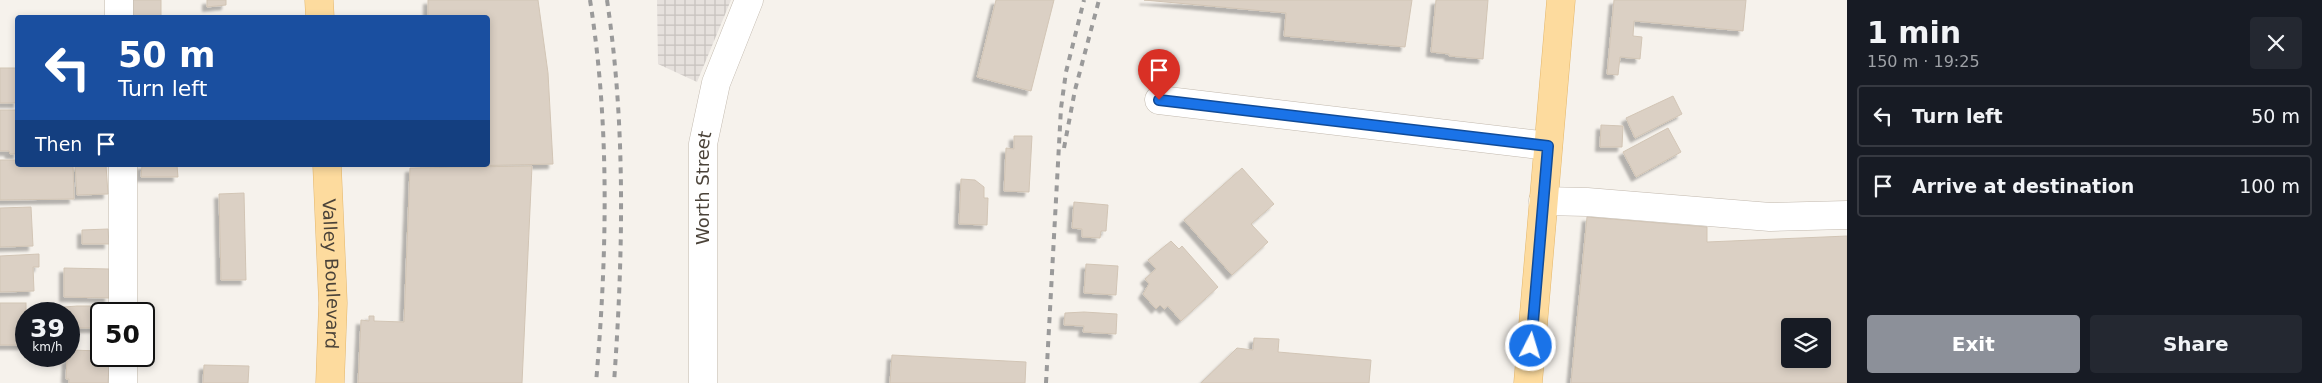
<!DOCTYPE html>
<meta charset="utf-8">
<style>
:root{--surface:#171b24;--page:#242831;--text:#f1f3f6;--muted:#9ea1a6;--line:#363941;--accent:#8c9099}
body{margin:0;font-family:"DejaVu Sans",sans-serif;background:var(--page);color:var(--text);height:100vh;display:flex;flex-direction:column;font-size:19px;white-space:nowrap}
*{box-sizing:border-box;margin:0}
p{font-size:16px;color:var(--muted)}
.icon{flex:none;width:28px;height:28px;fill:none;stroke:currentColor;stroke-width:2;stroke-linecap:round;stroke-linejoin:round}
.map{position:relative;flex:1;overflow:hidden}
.details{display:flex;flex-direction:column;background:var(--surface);width:475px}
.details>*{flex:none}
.top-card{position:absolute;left:15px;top:15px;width:475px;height:152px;border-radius:5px;box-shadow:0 2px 8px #0003;background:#1a4fa0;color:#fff;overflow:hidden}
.controls{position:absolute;left:1781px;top:318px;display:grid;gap:10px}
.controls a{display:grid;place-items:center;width:50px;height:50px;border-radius:5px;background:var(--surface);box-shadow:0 2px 8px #0003;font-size:25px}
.speed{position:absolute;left:15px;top:302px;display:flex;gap:10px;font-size:25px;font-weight:700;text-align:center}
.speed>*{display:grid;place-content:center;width:65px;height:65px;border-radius:50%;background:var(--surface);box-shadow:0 2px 8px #0003;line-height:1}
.speed small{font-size:12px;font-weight:400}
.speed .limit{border:2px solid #111;border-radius:8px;background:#fff;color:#111}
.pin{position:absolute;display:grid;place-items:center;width:42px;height:42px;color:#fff;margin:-51px -21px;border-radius:50% 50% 50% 0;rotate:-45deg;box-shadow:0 0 5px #0007}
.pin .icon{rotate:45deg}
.me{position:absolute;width:55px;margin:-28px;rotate:5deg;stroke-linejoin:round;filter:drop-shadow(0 0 4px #0008)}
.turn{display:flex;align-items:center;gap:18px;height:105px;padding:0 20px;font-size:22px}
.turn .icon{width:65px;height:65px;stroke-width:2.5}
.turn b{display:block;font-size:35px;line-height:42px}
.then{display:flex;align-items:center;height:48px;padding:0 20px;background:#0003;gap:10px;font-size:19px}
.round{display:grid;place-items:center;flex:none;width:52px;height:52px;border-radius:5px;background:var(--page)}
.head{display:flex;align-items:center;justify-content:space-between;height:85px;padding:0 20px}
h1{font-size:30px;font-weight:600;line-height:38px}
.cta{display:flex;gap:10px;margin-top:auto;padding:10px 20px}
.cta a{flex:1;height:58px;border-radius:5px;background:var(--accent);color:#fff;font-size:20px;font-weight:600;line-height:58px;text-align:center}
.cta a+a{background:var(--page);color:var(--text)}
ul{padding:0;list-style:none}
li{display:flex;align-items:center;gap:15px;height:62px;margin:0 10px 8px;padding:0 10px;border:2px solid var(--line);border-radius:5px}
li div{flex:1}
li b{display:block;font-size:19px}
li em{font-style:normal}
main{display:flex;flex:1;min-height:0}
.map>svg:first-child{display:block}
.industrial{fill:url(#industrial-grid)}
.building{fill:#dbd0c4;stroke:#d2c5b5;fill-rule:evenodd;filter:url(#shadow)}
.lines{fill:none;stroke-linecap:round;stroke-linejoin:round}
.minor-casing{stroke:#c2b9ae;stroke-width:29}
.major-casing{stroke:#e4b76c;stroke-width:29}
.minor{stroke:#fff;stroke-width:28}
.major{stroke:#fddb9e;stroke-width:28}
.rail{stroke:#9a9a9a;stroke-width:4;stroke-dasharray:6 6;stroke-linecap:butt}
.route-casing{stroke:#114b97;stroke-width:12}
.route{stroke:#1a73e8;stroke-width:9}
.labels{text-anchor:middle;stroke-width:4.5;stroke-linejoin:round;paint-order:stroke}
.street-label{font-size:18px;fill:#4b4339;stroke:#fff}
</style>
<main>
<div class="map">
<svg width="1847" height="383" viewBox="0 0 1847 383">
<defs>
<pattern id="industrial-grid" width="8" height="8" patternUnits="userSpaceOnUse" patternTransform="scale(1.25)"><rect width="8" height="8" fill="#e6e1dd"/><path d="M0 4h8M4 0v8" fill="none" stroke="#c7c2be"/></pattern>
<filter id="shadow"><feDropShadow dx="-4.5" dy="4.5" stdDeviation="1" flood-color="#0004"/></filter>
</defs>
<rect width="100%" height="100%" fill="#f6f2ec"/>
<!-- industrial -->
<polygon class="industrial" points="657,0 731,0 697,82 658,64"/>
<!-- building -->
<g class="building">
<rect x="132" y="0" width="29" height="18"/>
<polygon points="207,0 226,0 226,5 207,7"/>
<polygon points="428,0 538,0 548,73 553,164 420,167 420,165 488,165 488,18 428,18"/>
<polygon points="996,0 1054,0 1031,91 977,77"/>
<polygon points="1144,0 1412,0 1405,47 1284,36 1286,13"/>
<polygon points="1436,0 1488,0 1483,59 1449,56 1449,54 1431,52"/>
<polygon points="1614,0 1746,0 1743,31 1634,21 1633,36 1642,37 1640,59 1620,57 1618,75 1607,74"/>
<rect x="0" y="68" width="18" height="35"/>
<polygon points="1673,96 1682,114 1635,138 1626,118"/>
<polygon points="0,110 18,110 18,154 10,154 9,151 0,151"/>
<polygon points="1601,125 1623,126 1622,147 1600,147"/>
<polygon points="1668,128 1681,152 1636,177 1623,152"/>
<polygon points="1014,136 1032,136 1029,192 1004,191 1006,148 1014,149"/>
<polygon points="0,160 18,160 18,165 73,165 74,199 0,200"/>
<polygon points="75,165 106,165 108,194 77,195"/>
<polygon points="142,165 177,165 178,177 141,177"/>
<polygon points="532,166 522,383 358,383 361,320 369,321 369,316 374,316 374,321 404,322 410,168"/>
<polygon points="1242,168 1274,204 1251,224 1268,242 1232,275 1184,220"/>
<polygon points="961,179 975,180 984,187 984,198 988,198 987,225 959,224"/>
<polygon points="244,193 246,280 221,280 219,194"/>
<polygon points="1074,202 1108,205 1106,231 1101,231 1100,238 1082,237 1082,229 1072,228"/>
<polygon points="31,207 33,246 0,247 0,208"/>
<path d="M1587,217l120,10v15l140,-6v147h-276zM1790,326h32v33h-32z"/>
<polygon points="108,229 109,244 82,244 82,230"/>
<polygon points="1171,241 1179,249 1182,246 1218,287 1181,321 1168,306 1164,309 1160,305 1156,309 1143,294 1149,284 1145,279 1156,269 1148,260"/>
<polygon points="39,254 39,267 33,267 34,291 0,292 0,256"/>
<polygon points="1086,264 1118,266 1116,295 1084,293"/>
<polygon points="64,268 109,269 109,298 64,297"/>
<rect x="0" y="303" width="26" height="42"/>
<polygon points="77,306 100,306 101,328 69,328 69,314 64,314 64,307"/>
<polygon points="1084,312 1117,314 1116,334 1083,332 1084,326 1064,325 1065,313"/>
<polygon points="1254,338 1279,339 1278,352 1371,360 1369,383 1201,383 1237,348 1253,350"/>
<polygon points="70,350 101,351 101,356 106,356 106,365 109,365 108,383 69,383 69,379 66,379 67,359 70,359"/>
<polygon points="892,355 1026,362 1025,383 890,383"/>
<polygon points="204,365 249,366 248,383 203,383"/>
</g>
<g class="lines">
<!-- minor casing -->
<g class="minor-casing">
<g id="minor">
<polyline points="119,0 119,18"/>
<polyline points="1159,100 1548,146"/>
<polyline points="1543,201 1587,202 1770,217 1847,215"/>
<polyline points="123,314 123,165"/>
<polyline points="123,383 123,356"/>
<path id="s1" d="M703,383v-239l13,-61 33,-83"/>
</g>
</g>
<!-- major casing -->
<g class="major-casing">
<g id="major">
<polyline points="319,0 320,18"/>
<path id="s2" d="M327,165l6,138 -3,80"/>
<polyline points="1528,383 1561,0"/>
</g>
</g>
<!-- minor -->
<use href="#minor" class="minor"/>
<!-- major -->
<use href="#major" class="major"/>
<!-- rail -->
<g class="rail">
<path d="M590,0c20,126 17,256 6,383"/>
<path d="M607,0c19,127 16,256 7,383"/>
<polyline points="1064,148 1075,90 1099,0"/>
<polyline points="1046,383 1061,108 1066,72 1084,0"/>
</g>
</g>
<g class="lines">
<!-- route casing -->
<g class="route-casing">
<polyline id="route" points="1159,100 1548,146 1531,346"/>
</g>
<!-- route -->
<use href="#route" class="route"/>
</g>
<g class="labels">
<!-- street labels -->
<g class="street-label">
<text dy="6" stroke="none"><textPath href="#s1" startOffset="195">Worth Street</textPath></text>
<text dy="6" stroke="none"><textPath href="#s2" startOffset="109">Valley Boulevard</textPath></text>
</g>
</g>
</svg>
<div class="controls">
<a><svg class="icon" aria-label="layers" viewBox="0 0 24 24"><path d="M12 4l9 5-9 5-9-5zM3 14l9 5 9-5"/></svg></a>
</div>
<div class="speed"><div>39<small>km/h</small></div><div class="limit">50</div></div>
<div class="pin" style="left:1159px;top:100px;background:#d93025"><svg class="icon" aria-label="arrive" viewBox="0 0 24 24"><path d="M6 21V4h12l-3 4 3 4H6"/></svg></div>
<svg class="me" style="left:1531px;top:346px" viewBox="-20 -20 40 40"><circle r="17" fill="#1a73e8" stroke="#fff" stroke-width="3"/><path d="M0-11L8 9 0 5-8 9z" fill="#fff"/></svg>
<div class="top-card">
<div class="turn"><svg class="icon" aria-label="left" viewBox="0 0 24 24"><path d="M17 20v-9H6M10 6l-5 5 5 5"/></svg><div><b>50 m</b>Turn left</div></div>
<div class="then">Then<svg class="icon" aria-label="arrive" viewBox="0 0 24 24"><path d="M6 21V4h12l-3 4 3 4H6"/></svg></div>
</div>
</div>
<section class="details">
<div class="head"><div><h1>1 min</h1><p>150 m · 19:25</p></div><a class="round"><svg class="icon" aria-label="close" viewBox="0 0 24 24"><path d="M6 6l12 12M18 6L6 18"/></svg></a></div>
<ul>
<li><svg class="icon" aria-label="left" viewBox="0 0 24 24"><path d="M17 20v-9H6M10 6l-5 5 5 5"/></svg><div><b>Turn left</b></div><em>50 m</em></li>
<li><svg class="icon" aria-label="arrive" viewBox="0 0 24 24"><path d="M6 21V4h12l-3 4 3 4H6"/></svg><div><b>Arrive at destination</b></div><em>100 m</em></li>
</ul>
<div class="cta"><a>Exit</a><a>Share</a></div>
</section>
</main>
